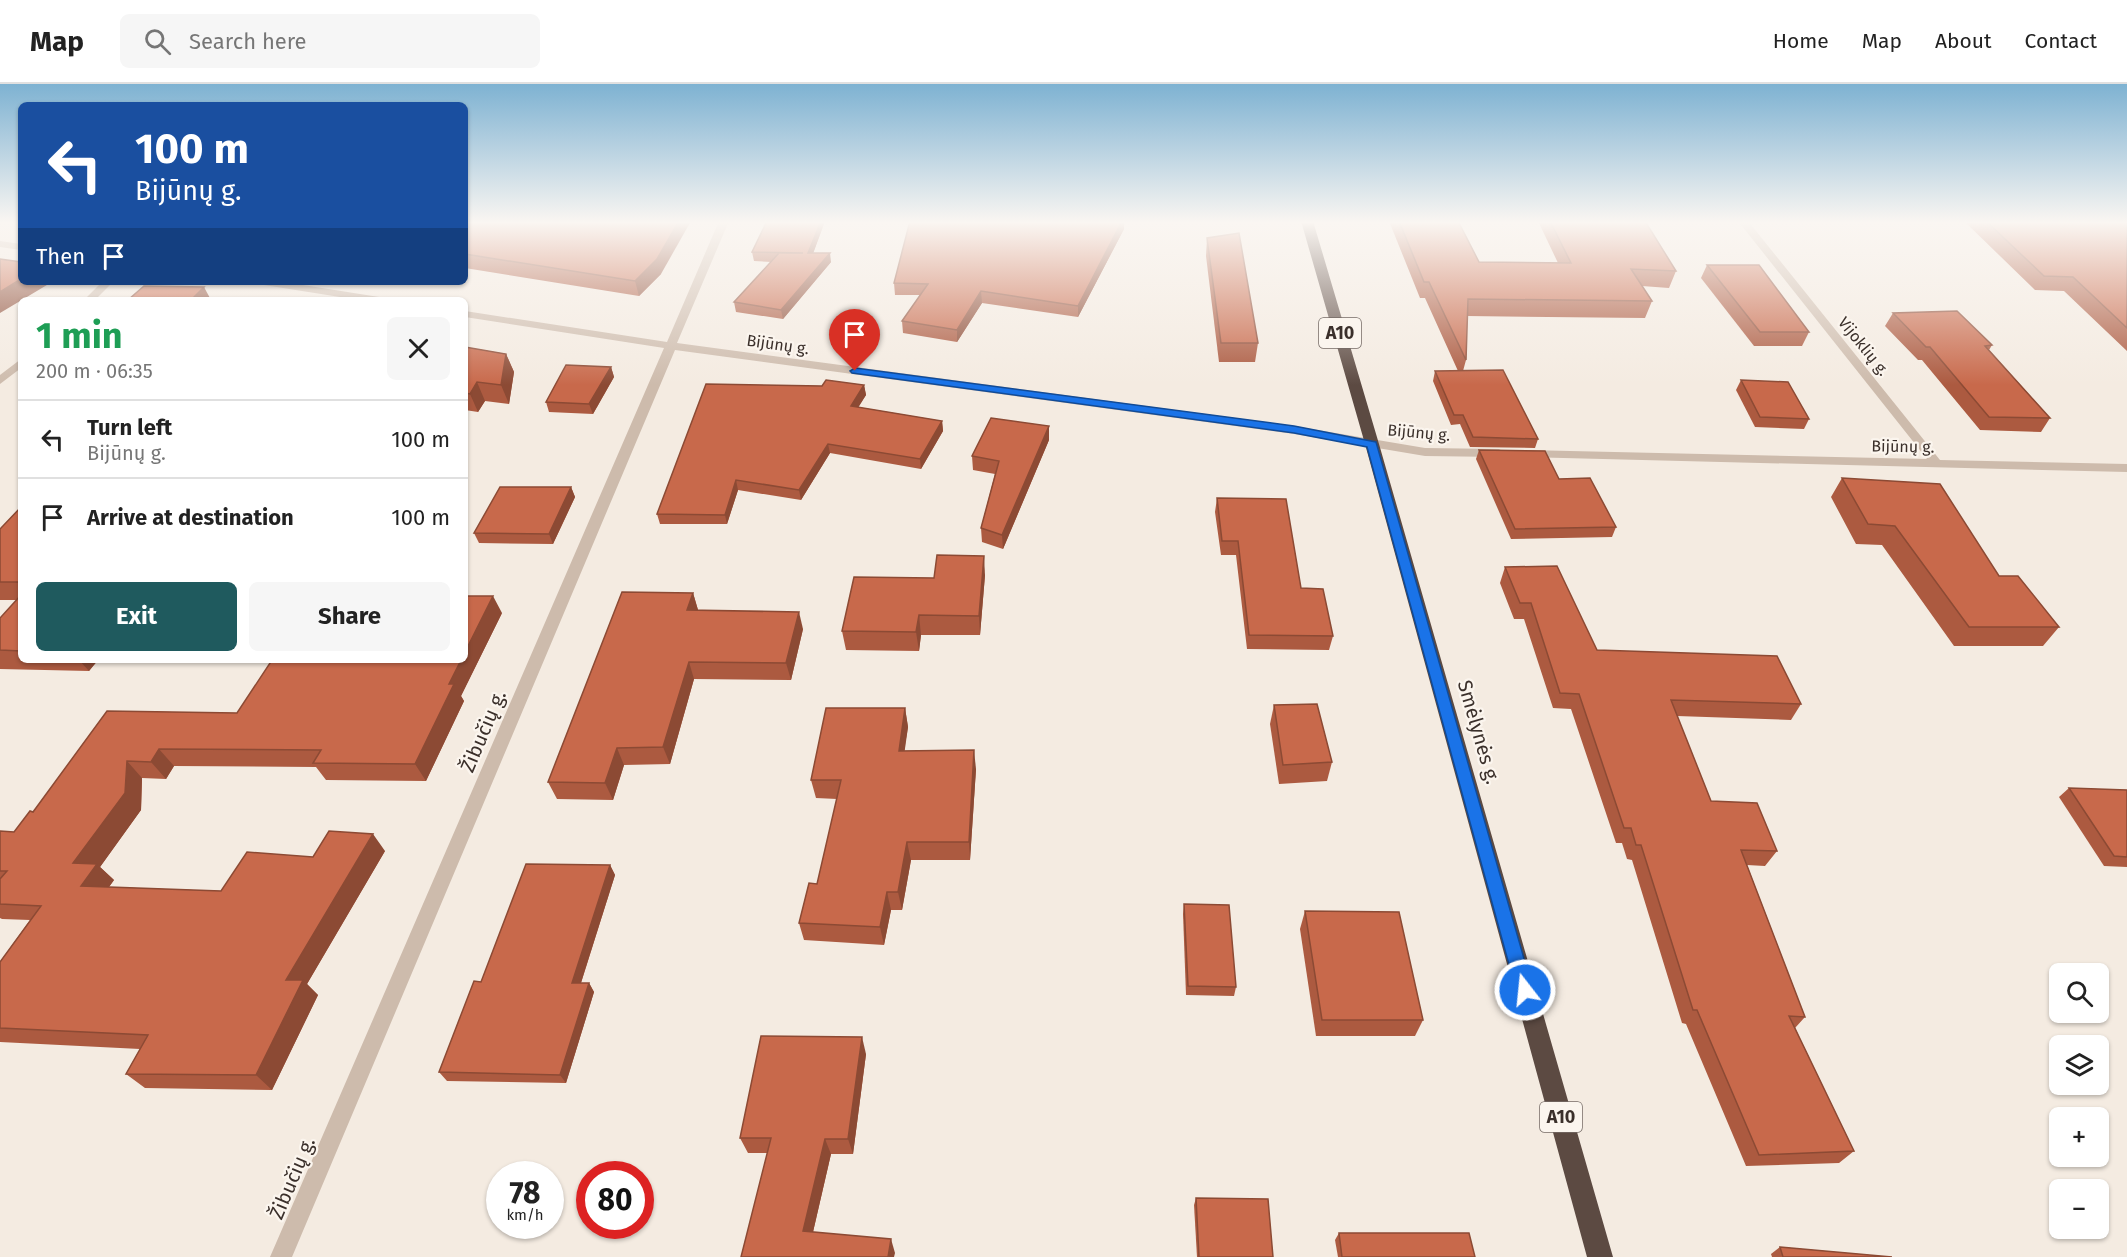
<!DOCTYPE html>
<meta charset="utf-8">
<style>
:root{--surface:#fff;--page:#f6f6f6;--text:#222;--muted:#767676;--line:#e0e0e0;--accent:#1f5a5e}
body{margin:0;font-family:"Fira Sans",sans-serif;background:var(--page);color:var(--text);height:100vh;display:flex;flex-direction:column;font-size:22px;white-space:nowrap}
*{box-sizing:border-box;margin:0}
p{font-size:20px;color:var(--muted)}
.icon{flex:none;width:33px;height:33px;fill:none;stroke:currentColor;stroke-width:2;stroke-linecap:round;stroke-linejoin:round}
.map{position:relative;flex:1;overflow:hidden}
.panel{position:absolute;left:18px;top:213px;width:450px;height:366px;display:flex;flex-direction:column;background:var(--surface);border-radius:9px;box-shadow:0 2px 4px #0004}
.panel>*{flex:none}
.hud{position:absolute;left:18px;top:18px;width:450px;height:183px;border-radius:9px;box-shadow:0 2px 4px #0004;background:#1a4fa0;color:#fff;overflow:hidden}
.buttons{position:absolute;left:2049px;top:879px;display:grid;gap:12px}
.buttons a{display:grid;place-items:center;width:60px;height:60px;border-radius:9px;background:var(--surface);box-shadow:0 2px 4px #0004;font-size:30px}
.speed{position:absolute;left:486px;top:1077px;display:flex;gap:12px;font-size:30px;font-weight:700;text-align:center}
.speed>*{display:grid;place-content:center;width:78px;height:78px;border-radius:50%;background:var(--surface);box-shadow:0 2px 4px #0004;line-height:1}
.speed small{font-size:15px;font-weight:400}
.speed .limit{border:9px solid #d22;background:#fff;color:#111}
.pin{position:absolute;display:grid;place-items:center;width:51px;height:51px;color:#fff;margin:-62px -26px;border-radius:50% 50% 50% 0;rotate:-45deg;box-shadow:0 0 6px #0007}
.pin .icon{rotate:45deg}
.me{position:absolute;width:66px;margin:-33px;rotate:344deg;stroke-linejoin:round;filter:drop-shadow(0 0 4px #0008)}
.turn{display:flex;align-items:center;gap:21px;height:126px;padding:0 18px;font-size:27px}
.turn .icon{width:78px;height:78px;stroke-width:2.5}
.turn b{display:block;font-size:42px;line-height:51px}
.then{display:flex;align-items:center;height:57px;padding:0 18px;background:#0003;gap:12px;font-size:22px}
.round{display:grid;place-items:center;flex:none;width:63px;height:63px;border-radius:9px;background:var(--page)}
.headline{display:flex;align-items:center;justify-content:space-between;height:102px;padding:0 18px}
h1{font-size:36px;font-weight:700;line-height:45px;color:#1e9e55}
.primary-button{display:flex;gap:12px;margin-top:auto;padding:12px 18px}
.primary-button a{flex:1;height:69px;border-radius:9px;background:var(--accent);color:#fff;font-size:24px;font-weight:700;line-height:69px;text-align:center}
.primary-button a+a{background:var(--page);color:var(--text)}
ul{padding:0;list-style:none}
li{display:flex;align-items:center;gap:18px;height:78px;padding:0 18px;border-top:2px solid var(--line)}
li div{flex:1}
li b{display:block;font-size:22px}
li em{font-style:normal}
header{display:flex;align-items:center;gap:36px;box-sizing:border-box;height:84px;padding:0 30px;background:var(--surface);border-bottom:2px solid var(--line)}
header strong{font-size:28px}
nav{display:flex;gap:33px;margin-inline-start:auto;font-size:21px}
.search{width:420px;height:54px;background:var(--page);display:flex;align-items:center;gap:15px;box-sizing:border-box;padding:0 21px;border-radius:9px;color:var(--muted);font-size:22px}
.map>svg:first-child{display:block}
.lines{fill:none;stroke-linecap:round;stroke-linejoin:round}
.street{fill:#cdbbac;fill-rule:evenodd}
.highway{fill:#5c4a42;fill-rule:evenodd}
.wall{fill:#ac5a40}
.shaded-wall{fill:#8c4a34}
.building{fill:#c8694b;stroke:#8c4a34;stroke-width:1.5}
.route{fill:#1a73e8;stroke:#114b97;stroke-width:1.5}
.labels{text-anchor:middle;stroke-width:4.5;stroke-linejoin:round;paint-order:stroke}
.far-street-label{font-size:16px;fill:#3b302b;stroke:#fbf5ee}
.shield{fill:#fbf5ee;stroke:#756b66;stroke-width:1.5}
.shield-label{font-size:18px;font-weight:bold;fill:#3b302b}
.street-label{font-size:20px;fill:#3b302b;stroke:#fbf5ee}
</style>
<header>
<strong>Map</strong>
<div class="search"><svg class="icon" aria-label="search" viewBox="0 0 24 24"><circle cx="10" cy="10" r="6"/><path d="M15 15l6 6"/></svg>Search here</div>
<nav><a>Home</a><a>Map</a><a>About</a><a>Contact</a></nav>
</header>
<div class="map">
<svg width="2127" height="1173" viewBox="0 0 2127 1173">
<rect width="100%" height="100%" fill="#f4ebe1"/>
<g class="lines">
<!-- street -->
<g class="street">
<polygon points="719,137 729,137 677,259 1294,342 1425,364 1499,365 1505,369 1499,373 1425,372 1294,350 675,266 292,1173 270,1173 664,264 465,233 465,227 667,258"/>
<polygon points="1738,137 1748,137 1940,376 2127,380 2127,388 1522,373 1520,370 1522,367 1526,366 1927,375"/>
<polygon points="0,157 21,160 21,166 0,163"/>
<polygon points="102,198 113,198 95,216 84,216"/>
<polygon points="259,198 284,198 379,213 384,216 359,216 264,201"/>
<polygon points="21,275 21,284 0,300 0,291"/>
</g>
<!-- highway -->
<polygon class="highway" points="1301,137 1313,137 1379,360 1613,1173 1587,1173 1365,360"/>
</g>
<!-- wall -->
<g class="wall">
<polygon points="465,137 661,190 639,212 465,184"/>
<polygon points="825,137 813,169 831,178 783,235 736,228 734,218 772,178 754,177 752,168"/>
<polygon points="1389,137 1458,137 1479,178 1558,179 1538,137 1645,137 1676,187 1669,204 1642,202 1652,217 1645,234 1467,232 1466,276 1463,287 1538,355 1535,364 1470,363 1460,340 1451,341 1433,297 1435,287 1458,287 1425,214 1420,214"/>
<polygon points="1964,137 2127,137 2127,267 2064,207 2035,206"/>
<polygon points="1124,145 1078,233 982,219 957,258 903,249 902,237 920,211 895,211 894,199"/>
<polygon points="1207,154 1258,259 1255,278 1219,278 1206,172"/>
<polygon points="1707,181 1809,248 1802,262 1754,262 1701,194"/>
<polygon points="1893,229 1992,261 1989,266 2050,334 2041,348 1980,346 1922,276 1918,276 1885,242"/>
<polygon points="465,263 506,270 514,288 509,320 485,317 478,328 465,326"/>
<polygon points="611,283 614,293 593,330 549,328 546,318"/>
<polygon points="1741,296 1809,335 1804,345 1755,343 1736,306"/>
<polygon points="864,301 866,311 858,323 942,337 943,347 921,385 830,369 801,416 738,406 727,440 660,440 657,430 822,302"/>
<polygon points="1049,356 1003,465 982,458 981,444 995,390 973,386 972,372"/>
<polygon points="1479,366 1616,443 1612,453 1511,455 1476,375"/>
<polygon points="1842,394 1999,492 2059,543 2043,562 1954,562 1882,461 1856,460 1831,413"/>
<polygon points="571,403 575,413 553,460 479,459 474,449"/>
<polygon points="1217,414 1301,504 1333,552 1329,566 1247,565 1236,471 1221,471 1215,428"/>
<polygon points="21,423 21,576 98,576 89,587 0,585 0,534 17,516 0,516 0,445"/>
<polygon points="1505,483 1597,566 1801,620 1791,636 1677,632 1711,717 1777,767 1765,782 1747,781 1805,933 1795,944 1854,1067 1839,1079 1746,1082 1686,940 1682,939 1632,776 1627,775 1622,759 1616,759 1571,625 1553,624 1524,535 1514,535 1500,499"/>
<polygon points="985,491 980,551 921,551 919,567 846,566 842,547 934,494"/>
<polygon points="693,509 698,526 803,545 791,596 694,595 670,680 624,681 613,716 557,715 548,698"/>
<polygon points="502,529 461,612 464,617 426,697 326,696 316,683 174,682 166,695 142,694 141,726 100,783 114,796 109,803 221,807 313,773 385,767 307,900 318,911 272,1006 145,1004 126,990 140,965 0,958 0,878 30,836 2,835 0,834 0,747 14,748 33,728 107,627 237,629"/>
<polygon points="1274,621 1332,678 1327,697 1279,700 1270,640"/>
<polygon points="905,624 908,643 904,667 976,685 970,776 911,776 902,826 891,826 884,861 804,856 799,839 817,800 837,715 816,714 811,696"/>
<polygon points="2069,704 2127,706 2127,783 2104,782 2059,713"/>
<polygon points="610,781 615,791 581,899 589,899 594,908 566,999 447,997 439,988 481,898"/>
<polygon points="1184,820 1236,903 1234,912 1186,911 1183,830"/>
<polygon points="1305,827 1423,936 1415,952 1316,952 1300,845"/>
<polygon points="866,970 853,1070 831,1070 813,1148 895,1169 741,1173 768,1069 748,1069 740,1054"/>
<polygon points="1196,1114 1273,1173 1197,1173 1194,1121"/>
<polygon points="1339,1149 1475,1173 1338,1173 1335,1156"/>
<polygon points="1780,1163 1892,1173 1772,1173 1771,1170"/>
</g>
<!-- shaded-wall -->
<g class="shaded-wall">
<polygon points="679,137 691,137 661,190 639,212 635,197"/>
<polygon points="821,137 825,137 810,178 808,169"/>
<polygon points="1122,137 1124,137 1124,145 1078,233 1078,222"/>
<polygon points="830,169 831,178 783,235 781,226"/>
<polygon points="21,195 21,198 52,198 0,229 0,208"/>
<polygon points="204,203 211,216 191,216"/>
<polygon points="981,207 982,219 957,258 957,246"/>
<polygon points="506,270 514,288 509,320 501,301"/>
<polygon points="611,283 614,293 593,330 589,320"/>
<polygon points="477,298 485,317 478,328 470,310"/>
<polygon points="864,301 866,311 853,332 851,322"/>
<polygon points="942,337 943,347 921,385 920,375"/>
<polygon points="1049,342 1049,356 1003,465 1002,451"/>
<polygon points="828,360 830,369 801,416 799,406"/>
<polygon points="736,396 738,406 727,440 725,431"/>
<polygon points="571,403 575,413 553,460 549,450"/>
<polygon points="984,472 985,491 980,551 979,532"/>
<polygon points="693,509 698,526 687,526"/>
<polygon points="493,512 502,529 461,612 464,617 426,697 415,680 449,600 461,576 465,576 465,568"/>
<polygon points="799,528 803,545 791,596 786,579"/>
<polygon points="919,531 921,551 919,567 916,548"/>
<polygon points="79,576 98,576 89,587"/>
<polygon points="689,578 694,595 670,680 663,663"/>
<polygon points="905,624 908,643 902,686 899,667"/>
<polygon points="617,664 624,681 613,716 605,699"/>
<polygon points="159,665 174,682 166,695 151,678"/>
<polygon points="974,666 976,685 970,776 969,758"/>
<polygon points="127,677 142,694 141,726 100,783 114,796 98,818 81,802 73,779"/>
<polygon points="373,750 385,767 307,900 318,911 272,1006 256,991 286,896"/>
<polygon points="907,758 911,776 902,826 898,808"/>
<polygon points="610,781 615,791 578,908 572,899"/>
<polygon points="887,808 891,826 884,861 880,843"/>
<polygon points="589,899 594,908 566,999 560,991"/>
<polygon points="862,953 866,970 853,1070 848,1055"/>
<polygon points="825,1055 831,1070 810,1161 803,1147"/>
<polygon points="891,1155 895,1169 894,1173 888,1173"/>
</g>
<!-- building -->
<g class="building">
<polygon points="465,137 679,137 657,175 635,197 465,170"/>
<polygon points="767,137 821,137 808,169 830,169 781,226 734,218 779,169 803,169 752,168"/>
<polygon points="910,137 1122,137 1078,222 981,207 957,246 902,237 928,200 894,199"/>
<polygon points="1399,137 1458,137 1479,178 1571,179 1550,137 1645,137 1676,187 1631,185 1652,217 1468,215 1466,276 1429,198 1424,198"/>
<polygon points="1986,137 2127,137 2127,244 2073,193 2044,192"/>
<polygon points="1239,149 1258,259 1221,259 1207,154"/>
<polygon points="0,175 21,178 21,195 0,208"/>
<polygon points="1707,181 1759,181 1809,248 1760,248"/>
<polygon points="144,202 204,203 191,216 128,216"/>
<polygon points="1957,227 1992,261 1985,262 2050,334 1989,333 1930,263 1926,263 1893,229"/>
<polygon points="465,263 506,270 501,301 477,298 470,310 465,309"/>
<polygon points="566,281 611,283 589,320 546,318"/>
<polygon points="1503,286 1538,355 1473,353 1463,331 1454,331 1435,287"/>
<polygon points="826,296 864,301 851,322 942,337 920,375 828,360 799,406 736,396 725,431 657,430 706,300 822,302"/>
<polygon points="1741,296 1788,298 1809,335 1760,333"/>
<polygon points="991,334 1049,342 1002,451 981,444 999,377 972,372"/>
<polygon points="1479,366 1545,367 1559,395 1590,394 1616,443 1515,445"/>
<polygon points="1842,394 1940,400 1999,492 2018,492 2059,543 1969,543 1895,442 1868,440"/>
<polygon points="500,403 571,403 549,450 474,449"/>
<polygon points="1217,414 1286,415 1301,504 1323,505 1333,552 1249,551 1238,457 1222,457"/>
<polygon points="21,423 21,498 0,498 0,445"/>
<polygon points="937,471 984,472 979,532 919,531 916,548 842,547 854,493 934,494"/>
<polygon points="1557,482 1597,566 1777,572 1801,620 1671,616 1711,717 1757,719 1777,767 1741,766 1805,933 1789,932 1854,1067 1759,1071 1697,926 1693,926 1641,761 1636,761 1631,744 1624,744 1579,610 1560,609 1531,519 1520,519 1505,483"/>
<polygon points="622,508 693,509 687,526 799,528 786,579 689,578 663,663 617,664 605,699 548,698"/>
<polygon points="21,511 21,567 0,566 0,534"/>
<polygon points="465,512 493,512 465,568"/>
<polygon points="272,576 461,576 449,600 454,600 415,680 313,679 321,666 159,665 151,678 127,677 125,709 73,779 97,780 81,802 221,807 247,768 313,773 329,747 373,750 286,896 303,896 256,991 126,990 148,951 0,944 0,878 41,822 0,820 0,795 7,787 0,787 0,747 14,748 30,727 33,728 107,627 237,629"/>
<polygon points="1317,620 1332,678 1283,681 1274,621"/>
<polygon points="826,624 905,624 899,667 974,666 969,758 907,758 898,808 887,808 880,843 799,839 809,799 817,800 841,696 811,696"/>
<polygon points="2069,704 2127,706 2127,773 2114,772"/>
<polygon points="526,780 610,781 572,899 589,899 560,991 439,988 474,897 481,898"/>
<polygon points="1184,820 1229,821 1236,903 1188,902"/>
<polygon points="1305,827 1399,828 1423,936 1322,936"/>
<polygon points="761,952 862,953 848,1055 825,1055 803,1147 891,1155 888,1173 741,1173 771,1054 740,1054"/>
<polygon points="1196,1114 1268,1115 1273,1173 1199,1173"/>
<polygon points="1339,1149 1469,1149 1475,1173 1342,1173"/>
<polygon points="1780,1163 1892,1173 1783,1173"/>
</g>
<!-- sky -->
<linearGradient id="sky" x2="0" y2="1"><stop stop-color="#7eb2d2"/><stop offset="0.46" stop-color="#faf6f2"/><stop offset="1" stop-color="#faf6f2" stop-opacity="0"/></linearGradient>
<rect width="2127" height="301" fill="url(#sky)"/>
<!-- route -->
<polygon class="route" points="855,284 1294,342 1376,358 1533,906 1531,912 1525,914 1519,912 1516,906 1367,363 1294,349 852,289 850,287"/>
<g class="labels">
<!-- far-street labels -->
<g class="far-street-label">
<text transform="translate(778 260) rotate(8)" y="6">Bijūnų g.</text>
<text transform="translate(1864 262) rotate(51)" y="6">Vijoklių g.</text>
<text transform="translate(1419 348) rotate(5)" y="6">Bijūnų g.</text>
<text transform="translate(1903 362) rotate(1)" y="6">Bijūnų g.</text>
</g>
<!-- shield labels -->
<g class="shield">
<rect x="1319" y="234" width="42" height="30" rx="4.5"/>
<rect x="1540" y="1018" width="42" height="30" rx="4.5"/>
</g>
<g class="shield-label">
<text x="1340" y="255">A10</text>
<text x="1561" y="1039">A10</text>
</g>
<!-- street labels -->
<g class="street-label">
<text transform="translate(483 647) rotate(-67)" y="7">Žibučių g.</text>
<text transform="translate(1479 648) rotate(74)" y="7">Smėlynės g.</text>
<text transform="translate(292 1094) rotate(-67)" y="7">Žibučių g.</text>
</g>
</g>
</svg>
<div class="buttons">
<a><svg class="icon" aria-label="search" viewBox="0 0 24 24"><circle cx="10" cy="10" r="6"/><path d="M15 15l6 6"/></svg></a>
<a><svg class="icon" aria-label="layers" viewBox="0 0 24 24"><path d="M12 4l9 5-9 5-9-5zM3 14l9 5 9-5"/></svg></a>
<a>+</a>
<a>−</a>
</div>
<div class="speed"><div>78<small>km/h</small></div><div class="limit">80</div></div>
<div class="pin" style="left:855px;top:287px;background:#d93025"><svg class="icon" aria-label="arrive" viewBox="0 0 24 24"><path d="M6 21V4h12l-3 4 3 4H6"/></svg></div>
<svg class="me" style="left:1525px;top:906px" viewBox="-20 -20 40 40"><circle r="17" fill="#1a73e8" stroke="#fff" stroke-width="3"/><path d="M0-11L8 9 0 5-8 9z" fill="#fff"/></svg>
<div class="hud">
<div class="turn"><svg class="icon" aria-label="left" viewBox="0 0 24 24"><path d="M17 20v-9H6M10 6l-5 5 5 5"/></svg><div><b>100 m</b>Bijūnų g.</div></div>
<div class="then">Then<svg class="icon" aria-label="arrive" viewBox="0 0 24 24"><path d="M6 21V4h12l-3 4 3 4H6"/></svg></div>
</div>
<section class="panel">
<div class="headline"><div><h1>1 min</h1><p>200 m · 06:35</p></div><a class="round"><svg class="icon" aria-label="close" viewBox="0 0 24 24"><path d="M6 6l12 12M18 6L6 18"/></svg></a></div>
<ul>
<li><svg class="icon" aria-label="left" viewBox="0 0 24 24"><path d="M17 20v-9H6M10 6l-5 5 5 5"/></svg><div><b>Turn left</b><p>Bijūnų g.</p></div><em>100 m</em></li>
<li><svg class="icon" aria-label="arrive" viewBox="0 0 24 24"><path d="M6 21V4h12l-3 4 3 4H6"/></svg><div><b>Arrive at destination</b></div><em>100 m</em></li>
</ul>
<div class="primary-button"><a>Exit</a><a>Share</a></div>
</section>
</div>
